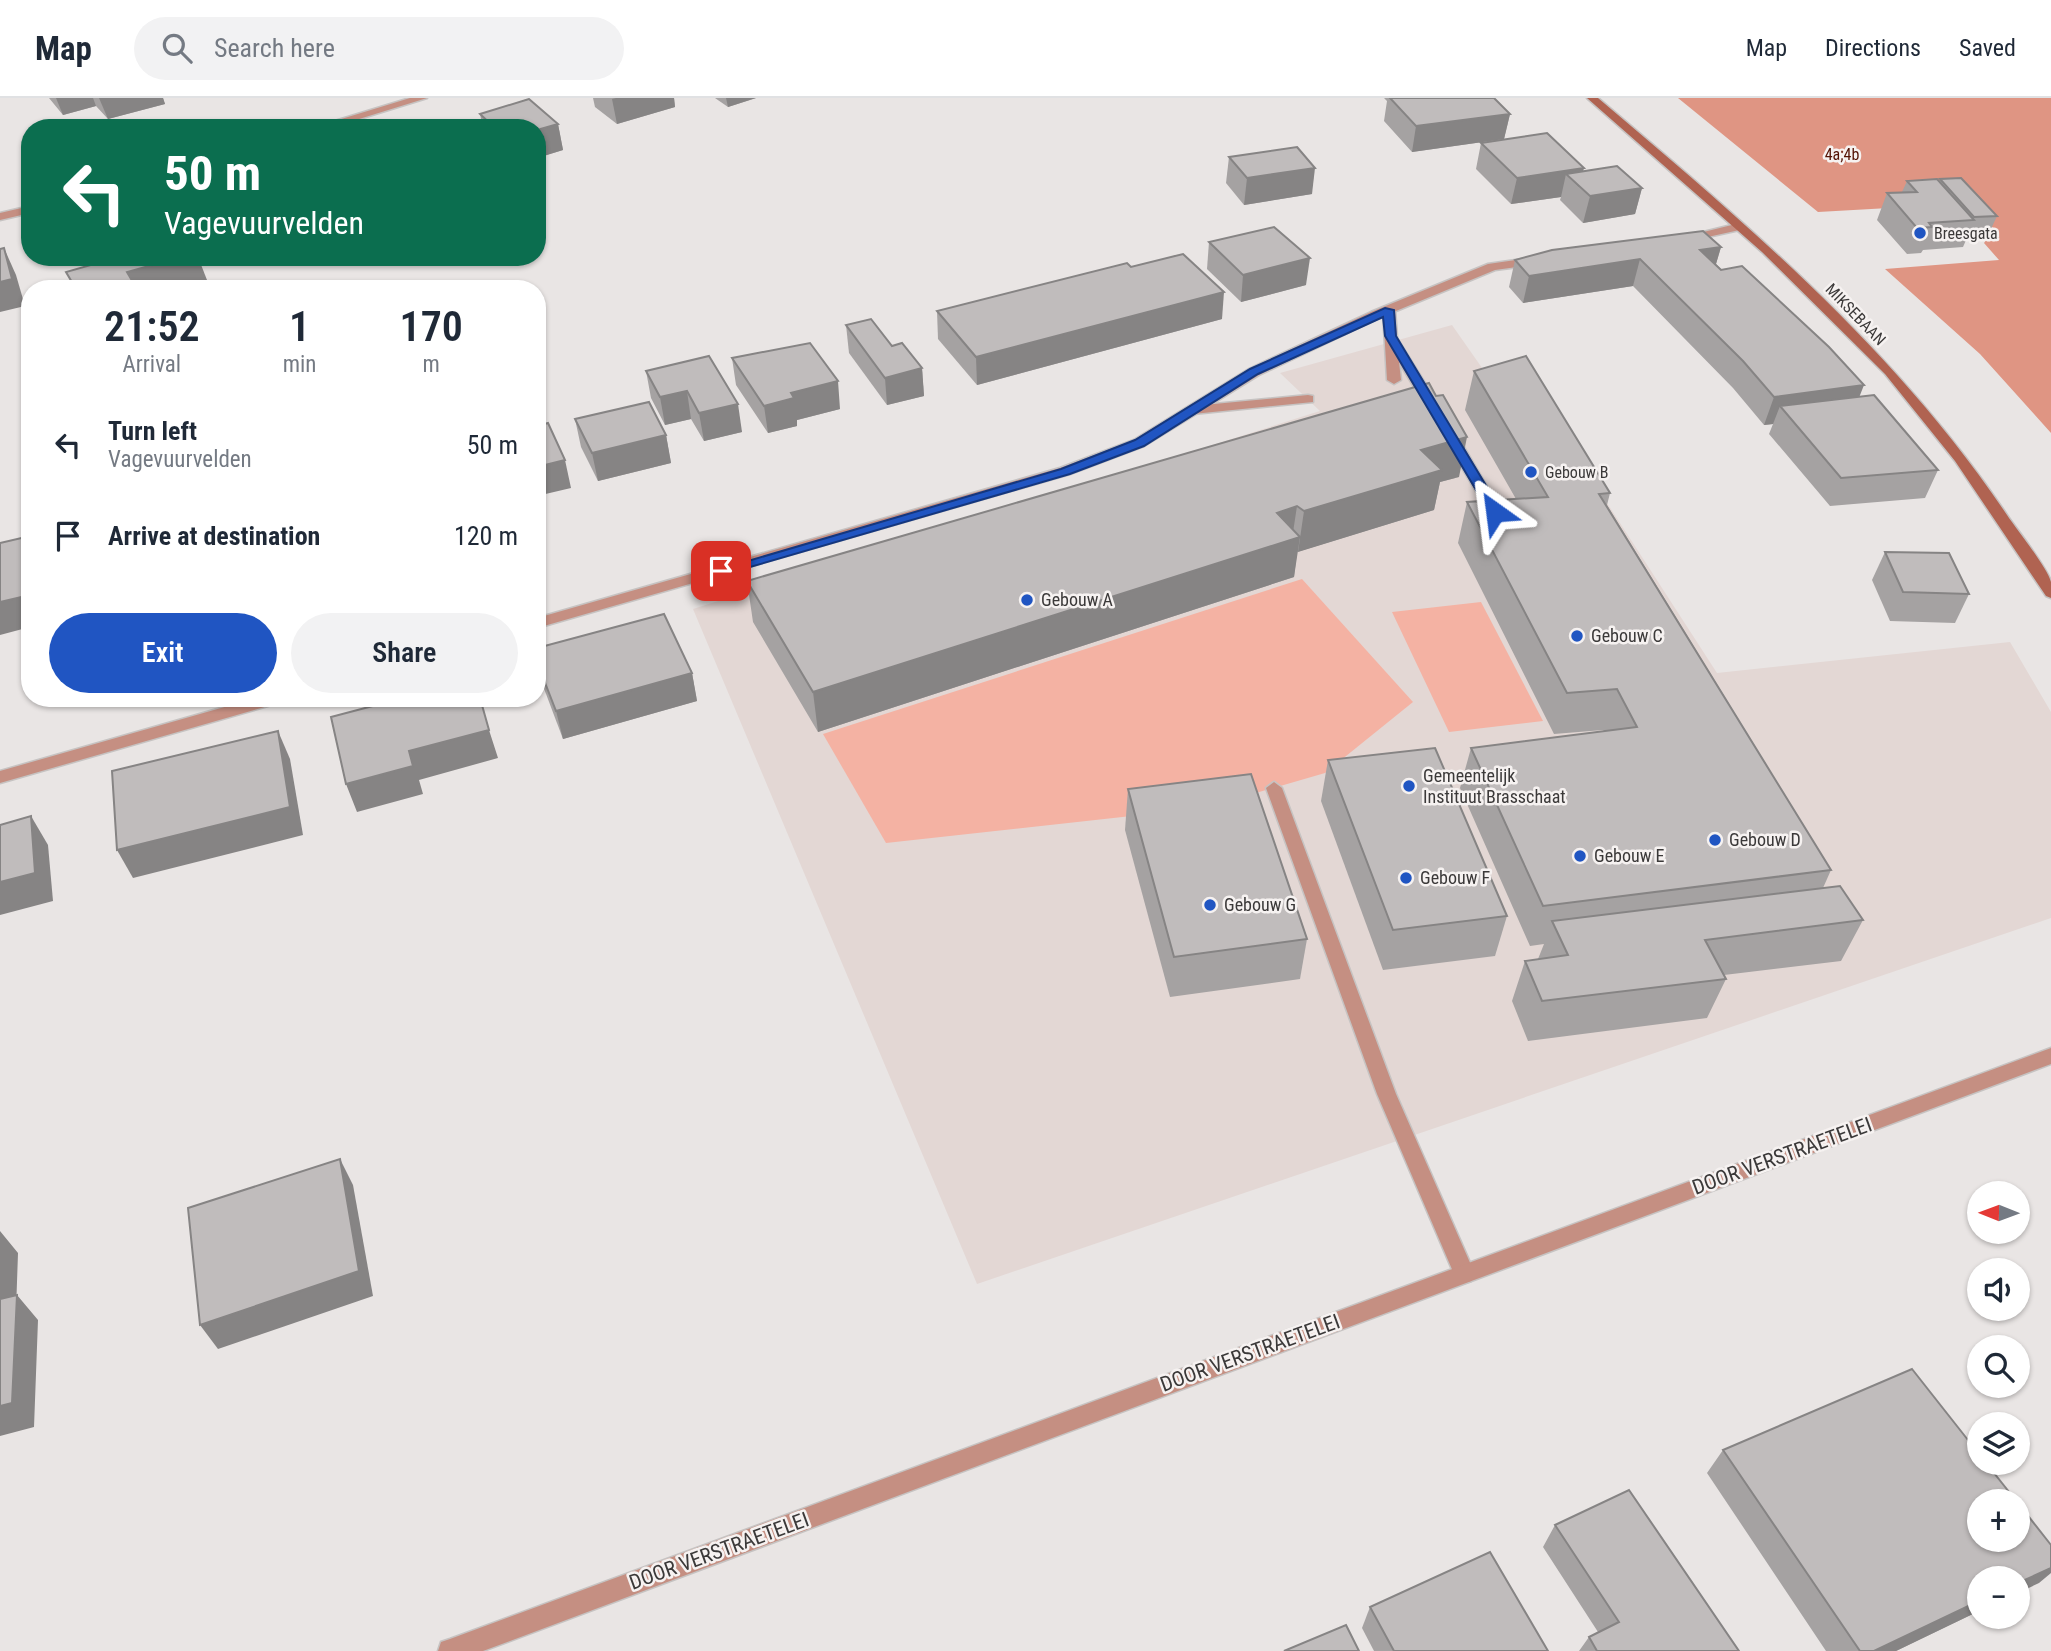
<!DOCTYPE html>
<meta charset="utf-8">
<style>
:root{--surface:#fff;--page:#f2f2f3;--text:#1f2937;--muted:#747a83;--line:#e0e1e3;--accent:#2055c2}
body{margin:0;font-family:"Roboto Condensed",sans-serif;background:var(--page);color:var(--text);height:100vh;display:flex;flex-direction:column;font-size:26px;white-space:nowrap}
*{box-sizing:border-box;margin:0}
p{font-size:23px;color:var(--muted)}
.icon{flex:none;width:38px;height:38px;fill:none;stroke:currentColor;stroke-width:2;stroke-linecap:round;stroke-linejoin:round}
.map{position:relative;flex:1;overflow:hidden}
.sheet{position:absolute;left:21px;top:182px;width:525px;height:427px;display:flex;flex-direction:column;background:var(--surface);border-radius:28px;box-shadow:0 2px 5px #0004}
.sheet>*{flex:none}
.guide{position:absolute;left:21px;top:21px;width:525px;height:147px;border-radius:28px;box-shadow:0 2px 5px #0004;background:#0b6e4f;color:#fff;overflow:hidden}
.needle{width:46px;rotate:271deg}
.buttons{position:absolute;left:1967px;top:1083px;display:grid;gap:14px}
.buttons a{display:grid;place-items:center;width:63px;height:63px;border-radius:50%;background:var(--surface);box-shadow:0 2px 5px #0004;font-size:35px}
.pin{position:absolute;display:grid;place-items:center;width:60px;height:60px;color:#fff;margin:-30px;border-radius:14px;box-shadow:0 4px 10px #0006}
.me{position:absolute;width:77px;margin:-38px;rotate:329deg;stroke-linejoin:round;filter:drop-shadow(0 0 5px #0008)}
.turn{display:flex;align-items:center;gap:24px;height:147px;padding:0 28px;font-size:32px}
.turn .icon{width:91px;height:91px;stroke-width:2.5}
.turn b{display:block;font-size:49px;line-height:60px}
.eta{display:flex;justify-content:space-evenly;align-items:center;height:119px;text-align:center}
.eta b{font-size:42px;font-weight:600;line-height:49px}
.primary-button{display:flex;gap:14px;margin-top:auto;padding:14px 28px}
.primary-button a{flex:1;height:80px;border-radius:42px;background:var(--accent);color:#fff;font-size:28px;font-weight:600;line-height:80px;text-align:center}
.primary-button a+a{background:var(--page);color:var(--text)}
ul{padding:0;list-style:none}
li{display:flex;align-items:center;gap:21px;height:91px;padding:0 28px}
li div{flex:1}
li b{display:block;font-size:26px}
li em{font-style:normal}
header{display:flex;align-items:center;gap:42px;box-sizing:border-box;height:98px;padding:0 35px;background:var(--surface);border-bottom:2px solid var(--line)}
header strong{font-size:33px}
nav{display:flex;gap:38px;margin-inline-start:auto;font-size:24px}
.search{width:490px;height:63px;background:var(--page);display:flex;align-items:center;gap:18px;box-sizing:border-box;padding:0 24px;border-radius:38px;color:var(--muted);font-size:26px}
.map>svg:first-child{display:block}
.built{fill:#e3d7d4}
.green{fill:#f4b2a3}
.forest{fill:#df9583}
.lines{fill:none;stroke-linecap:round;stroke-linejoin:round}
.lane-casing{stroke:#c6c3c2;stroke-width:3}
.street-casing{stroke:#c6c3c2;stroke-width:3}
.secondary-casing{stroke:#c6c3c2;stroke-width:3}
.lane{fill:#c58f82;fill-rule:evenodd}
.street{fill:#c58f82;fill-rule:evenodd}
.secondary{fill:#b06351;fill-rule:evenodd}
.wall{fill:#a5a2a2}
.shaded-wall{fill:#868484}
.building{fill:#c0bcbc;stroke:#868484;stroke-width:2}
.route{fill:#2055c2;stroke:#15377e;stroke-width:2}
.poi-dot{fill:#2055c2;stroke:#f6f2f1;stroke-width:2.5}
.labels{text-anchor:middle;stroke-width:5;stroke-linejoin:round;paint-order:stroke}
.far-park-label{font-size:16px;fill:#541204;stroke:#f6f2f1}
.far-poi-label{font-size:16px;fill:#3b3939;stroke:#f6f2f1;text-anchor:start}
.far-street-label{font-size:16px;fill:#3b3939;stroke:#f6f2f1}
.poi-label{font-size:18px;fill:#3b3939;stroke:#f6f2f1;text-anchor:start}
.near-street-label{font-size:21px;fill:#3b3939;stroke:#f6f2f1}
</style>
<header>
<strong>Map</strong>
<div class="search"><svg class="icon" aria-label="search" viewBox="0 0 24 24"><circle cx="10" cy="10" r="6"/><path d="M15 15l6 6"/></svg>Search here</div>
<nav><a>Map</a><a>Directions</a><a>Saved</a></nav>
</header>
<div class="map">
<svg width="2051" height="1553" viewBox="0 0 2051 1553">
<rect width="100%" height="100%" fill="#e9e5e4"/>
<!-- built -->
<polygon class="built" points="1452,227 1487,277 1576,357 1717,575 2010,544 2051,614 2051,820 977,1186 693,511 1320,313 1280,275"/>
<!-- green -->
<g class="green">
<polygon points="1302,481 1413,604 1325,675 1204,710 886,745 823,636"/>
<polygon points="1481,504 1543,623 1449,634 1392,514"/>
</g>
<!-- forest -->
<polygon class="forest" points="1678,0 2051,0 2051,335 1980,256 1885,171 1999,162 1984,145 1994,131 1959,94 1942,107 1818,114"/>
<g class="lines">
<!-- lane casing -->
<g class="lane-casing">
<g id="lane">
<polygon points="1389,208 1395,212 1397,240 1438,306 1436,309 1426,309 1399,264 1401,282 1394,286 1387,282 1383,212"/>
<polygon points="1308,297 1313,298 1313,304 1193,316 1186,312 1193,308"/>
<polygon points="1451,335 1458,339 1502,414 1500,417 1495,418 1488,414 1444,339"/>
<polygon points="1274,684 1282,690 1396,996 1475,1176 1471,1183 1464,1185 1457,1183 1377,996 1266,690"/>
</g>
</g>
<!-- street casing -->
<g class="street-casing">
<g id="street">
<polygon points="410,0 427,0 330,30 312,30"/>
<polygon points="30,108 30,115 0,122 0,115"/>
<polygon points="1740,125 1746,129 1744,131 1685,144 1679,140"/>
<polygon points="1536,159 1540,160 1540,166 1495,172 1379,220 1259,277 1144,348 1070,376 537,530 537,520 1060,370 1134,342 1249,271 1371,214 1488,166"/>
<polygon points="256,600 284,600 282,604 0,685 0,673"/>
<polygon points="2051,950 2051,966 483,1553 438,1553 441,1544 450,1541"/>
</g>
</g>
<!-- secondary casing -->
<g class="secondary-casing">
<path id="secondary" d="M1587,0h11c150,127 299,253 409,417 10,15 40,52 44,67 0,4 0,11 0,16l-5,-2 -91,-135 -70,-87 -123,-122z"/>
</g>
<!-- lane -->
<use href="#lane" class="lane"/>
<!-- street -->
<use href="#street" class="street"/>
<!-- secondary -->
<use href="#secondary" class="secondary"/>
</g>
<!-- wall -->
<g class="wall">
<polygon points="49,0 163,0 165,6 108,21 96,8 63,17"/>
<polygon points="593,0 674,0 675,9 617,26 595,9"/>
<polygon points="715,0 756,0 728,9"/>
<polygon points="1384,0 1494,0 1510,16 1504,41 1412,54 1384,23 1387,3"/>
<polygon points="529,1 558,26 563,52 537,60 537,30 483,30 480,16"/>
<polygon points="1481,45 1642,90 1635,116 1583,125 1560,102 1561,99 1511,106 1476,71"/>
<polygon points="1229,59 1312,96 1244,107 1226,85"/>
<polygon points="1940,81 1997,118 1991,131 1970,133 1963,149 1923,152 1921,155 1907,156 1877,122 1887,95 1902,94 1907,83 1939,84"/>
<polygon points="1209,144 1306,187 1241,204 1207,171"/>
<polygon points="1721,149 1716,166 1938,372 1925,400 1830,408 1769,336 1773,326 1764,327 1733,290 1633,188 1523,205 1509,189 1515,162"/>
<polygon points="937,213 1222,221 977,287 938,241"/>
<polygon points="846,227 892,248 922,270 924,298 887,307 849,255"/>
<polygon points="709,258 742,334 704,343 691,321 665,327 651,300 646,273"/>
<polygon points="732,260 840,311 797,322 797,328 768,335 736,287"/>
<polygon points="1474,273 1610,395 1607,407 1831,772 1823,790 1863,822 1841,863 1724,877 1726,881 1707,920 1528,943 1512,903 1525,863 1538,861 1544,846 1530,848 1460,690 1471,650 1604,633 1603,632 1554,636 1458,445 1467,404 1516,401 1465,312"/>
<polygon points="575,321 666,337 671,365 598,383 581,349"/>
<polygon points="1459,379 1440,384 1434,412 1297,454 1294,479 818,634 753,524 747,483"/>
<polygon points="1885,454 1969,496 1955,525 1890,523 1872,482"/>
<polygon points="537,550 692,575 697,603 563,641 540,580 537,569"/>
<polygon points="1328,662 1507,818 1495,858 1383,872 1321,703"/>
<polygon points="1128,691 1307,841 1300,881 1170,899 1125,732"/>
<polygon points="1723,1352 2039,1485 1979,1480 1979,1513 1896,1553 1826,1553 1707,1375"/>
<polygon points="1555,1427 1739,1553 1579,1553 1589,1539 1598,1534 1543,1449"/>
<polygon points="1370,1509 1548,1553 1374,1553 1362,1530"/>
</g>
<!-- shaded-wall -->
<g class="shaded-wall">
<polygon points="56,0 93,0 96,8 63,17"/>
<polygon points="99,0 163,0 165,6 108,21"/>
<polygon points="616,0 674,0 675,9 617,26 612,1"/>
<polygon points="726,0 756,0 728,9"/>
<polygon points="1510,16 1504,41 1412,54 1416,28"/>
<polygon points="558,26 563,52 537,60 537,32"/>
<polygon points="1315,70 1312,96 1244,107 1247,80"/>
<polygon points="1584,70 1579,89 1566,76 1561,99 1511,106 1517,80"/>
<polygon points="1642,90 1635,116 1583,125 1590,98"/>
<polygon points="1721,149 1713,176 1700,152"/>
<polygon points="4,150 16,177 25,208 0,214 0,184"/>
<polygon points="181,159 198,159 207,182 175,191 134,191 127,174"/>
<polygon points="1310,160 1306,187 1241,204 1243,177"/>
<polygon points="1640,161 1633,188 1523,205 1529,178"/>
<polygon points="1224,194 1222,221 977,287 976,259"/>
<polygon points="922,270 924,298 887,307 885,280"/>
<polygon points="838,283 840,311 797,322 797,328 768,335 764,308 791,295"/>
<polygon points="1864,287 1853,315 1780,308 1773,326 1764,327 1774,299"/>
<polygon points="687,293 691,321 665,327 660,299"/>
<polygon points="738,306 742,334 704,343 699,315"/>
<polygon points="666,337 671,365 598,383 592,355"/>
<polygon points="1467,339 1459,379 1440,384 1434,412 1298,454 1304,413 1421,352"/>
<polygon points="565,362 571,390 537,398 537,369"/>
<polygon points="1297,408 1292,441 1300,439 1294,479 818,634 813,594"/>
<polygon points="30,497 30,529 0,537 0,504"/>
<polygon points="692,575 697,603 563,641 556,613"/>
<polygon points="489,632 498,660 419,682 423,696 357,714 346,686 409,653"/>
<polygon points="278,633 290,661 303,737 133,780 117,752"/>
<polygon points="31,718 48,747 53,803 0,817 0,784"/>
<polygon points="340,1061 353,1087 373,1198 218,1251 200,1227"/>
<polygon points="0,1133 18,1155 16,1213 17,1197 38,1222 34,1329 0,1338"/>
<polygon points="2051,1470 2051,1475 2039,1485 2018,1495 2018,1485"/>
<polygon points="1979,1503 1979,1513 1896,1553 1874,1553"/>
</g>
<!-- building -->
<g class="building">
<polygon points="1390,0 1494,0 1510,16 1416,28"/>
<polygon points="529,1 558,26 537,32 537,30 495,30 480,16"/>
<polygon points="447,23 454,30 425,30"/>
<polygon points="1547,35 1584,70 1517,80 1481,45"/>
<polygon points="1297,49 1315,70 1247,80 1229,59"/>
<polygon points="1617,68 1642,90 1590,98 1566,76"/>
<polygon points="1961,80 1997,118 1974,119 1940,81"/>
<polygon points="1937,81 1974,122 1929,125 1932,129 1917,130 1887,95 1917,94 1907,83"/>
<polygon points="1274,129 1310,160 1243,177 1209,144"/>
<polygon points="1703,133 1721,149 1700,152 1721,172 1742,168 1829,249 1864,287 1774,299 1743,263 1640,161 1529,178 1515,162 1552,152"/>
<polygon points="4,150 12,181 0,184 0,151"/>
<polygon points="1183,156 1224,194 976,259 937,213 1127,165 1131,169"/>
<polygon points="94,159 181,159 127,174 137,191 76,191 66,174 98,165"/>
<polygon points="871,221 892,248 902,245 922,270 885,280 846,227"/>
<polygon points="810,245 838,283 791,295 794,300 764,308 732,260"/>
<polygon points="709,258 738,306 699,315 687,293 660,299 646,273"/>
<polygon points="1526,258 1610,395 1599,396 1831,772 1543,808 1471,650 1637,629 1617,591 1567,595 1467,404 1548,399 1474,273"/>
<polygon points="1429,285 1436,298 1443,297 1467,339 1421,352 1442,372 1304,413 1297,408 1277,415 1300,439 813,594 747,483"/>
<polygon points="1874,297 1938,372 1841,380 1780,308"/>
<polygon points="649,304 666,337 592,355 575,321"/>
<polygon points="548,325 565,362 537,369 537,328"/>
<polygon points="30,438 30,497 0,504 0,445"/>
<polygon points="1885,454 1949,455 1969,496 1903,494"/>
<polygon points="664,516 692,575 556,613 537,564 537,550"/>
<polygon points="403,600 480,600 489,632 409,653 413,668 346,686 331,619"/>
<polygon points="278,633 290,709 117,752 112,673"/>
<polygon points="1435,650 1507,818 1393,832 1328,662"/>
<polygon points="1251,676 1307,841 1174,859 1128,691"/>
<polygon points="31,718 35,775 0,784 0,727"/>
<polygon points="1840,788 1863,822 1705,842 1726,881 1542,903 1525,863 1568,857 1552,823"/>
<polygon points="340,1061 359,1173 200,1227 188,1110"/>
<polygon points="17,1197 12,1305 0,1308 0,1201"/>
<polygon points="1912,1271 1979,1356 1979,1365 1986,1365 2017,1404 1979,1404 1979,1442 2018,1442 2018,1405 2051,1447 2051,1470 2018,1485 2018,1480 1979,1480 1979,1503 1874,1553 1860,1553 1723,1352"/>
<polygon points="1629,1392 1739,1553 1597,1553 1589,1539 1619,1524 1555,1427"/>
<polygon points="1490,1454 1548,1553 1394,1553 1370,1509"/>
<polygon points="1346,1527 1359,1553 1284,1553"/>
</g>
<!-- route -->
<polygon class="route" points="1385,210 1394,212 1396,238 1502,414 1500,417 1489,414 1385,238 1383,219 1258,276 1144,348 1070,376 726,476 714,473 1061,371 1135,342 1250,271"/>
<!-- markers -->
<g class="poi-dot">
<circle cx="1920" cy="135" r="7"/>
<circle cx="1531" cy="374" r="7"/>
<circle cx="1027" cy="502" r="7"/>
<circle cx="1577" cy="538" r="7"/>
<circle cx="1409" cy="688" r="7"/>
<circle cx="1715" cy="742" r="7"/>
<circle cx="1580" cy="758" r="7"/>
<circle cx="1406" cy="780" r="7"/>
<circle cx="1210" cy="807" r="7"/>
</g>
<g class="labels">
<!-- far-park labels -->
<g class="far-park-label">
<text x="1842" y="62">4a;4b</text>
</g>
<!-- far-poi labels -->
<g class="far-poi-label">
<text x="1934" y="141">Breesgata</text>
<text x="1545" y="380">Gebouw B</text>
</g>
<!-- far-street labels -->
<g class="far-street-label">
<text transform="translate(1856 216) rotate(46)" y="6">MIKSEBAAN</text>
</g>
<!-- poi labels -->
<g class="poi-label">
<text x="1041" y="508">Gebouw A</text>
<text x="1591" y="544">Gebouw C</text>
<text x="1423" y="684">Gemeentelijk<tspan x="1423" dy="21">Instituut Brasschaat</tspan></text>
<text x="1729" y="748">Gebouw D</text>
<text x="1594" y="764">Gebouw E</text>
<text x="1420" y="786">Gebouw F</text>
<text x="1224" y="813">Gebouw G</text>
</g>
<!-- near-street labels -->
<g class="near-street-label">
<text transform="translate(1782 1058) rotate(-20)" y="7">DOOR VERSTRAETELEI</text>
<text transform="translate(1250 1255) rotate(-20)" y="7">DOOR VERSTRAETELEI</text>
<text transform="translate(719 1453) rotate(-20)" y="7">DOOR VERSTRAETELEI</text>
</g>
</g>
</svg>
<div class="buttons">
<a><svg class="needle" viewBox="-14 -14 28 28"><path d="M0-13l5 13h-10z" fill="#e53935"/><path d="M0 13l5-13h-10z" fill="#747a83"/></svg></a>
<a><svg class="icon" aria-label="sound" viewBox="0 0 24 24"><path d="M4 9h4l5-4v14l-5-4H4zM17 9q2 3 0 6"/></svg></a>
<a><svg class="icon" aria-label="search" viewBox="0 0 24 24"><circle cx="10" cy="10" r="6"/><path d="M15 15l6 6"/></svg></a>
<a><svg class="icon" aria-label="layers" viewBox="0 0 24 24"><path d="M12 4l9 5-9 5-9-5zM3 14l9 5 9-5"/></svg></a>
<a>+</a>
<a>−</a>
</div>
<div class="pin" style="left:721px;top:473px;background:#d93025"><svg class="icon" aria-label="arrive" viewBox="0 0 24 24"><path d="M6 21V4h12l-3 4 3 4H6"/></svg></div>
<svg class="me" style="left:1495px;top:414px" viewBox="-20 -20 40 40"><path d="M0-17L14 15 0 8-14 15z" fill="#2055c2" stroke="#fff" stroke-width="4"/></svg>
<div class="guide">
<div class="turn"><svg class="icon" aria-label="left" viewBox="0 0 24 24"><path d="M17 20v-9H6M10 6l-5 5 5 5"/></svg><div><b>50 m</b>Vagevuurvelden</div></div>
</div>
<section class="sheet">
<div class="eta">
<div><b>21:52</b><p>Arrival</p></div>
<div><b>1</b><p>min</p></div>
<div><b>170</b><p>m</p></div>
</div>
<ul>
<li><svg class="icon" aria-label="left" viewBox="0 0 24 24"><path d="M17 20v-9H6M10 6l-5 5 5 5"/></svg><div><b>Turn left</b><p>Vagevuurvelden</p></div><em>50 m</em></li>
<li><svg class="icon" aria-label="arrive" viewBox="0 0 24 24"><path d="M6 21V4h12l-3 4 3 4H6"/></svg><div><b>Arrive at destination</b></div><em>120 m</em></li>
</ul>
<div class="primary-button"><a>Exit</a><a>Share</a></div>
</section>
</div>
